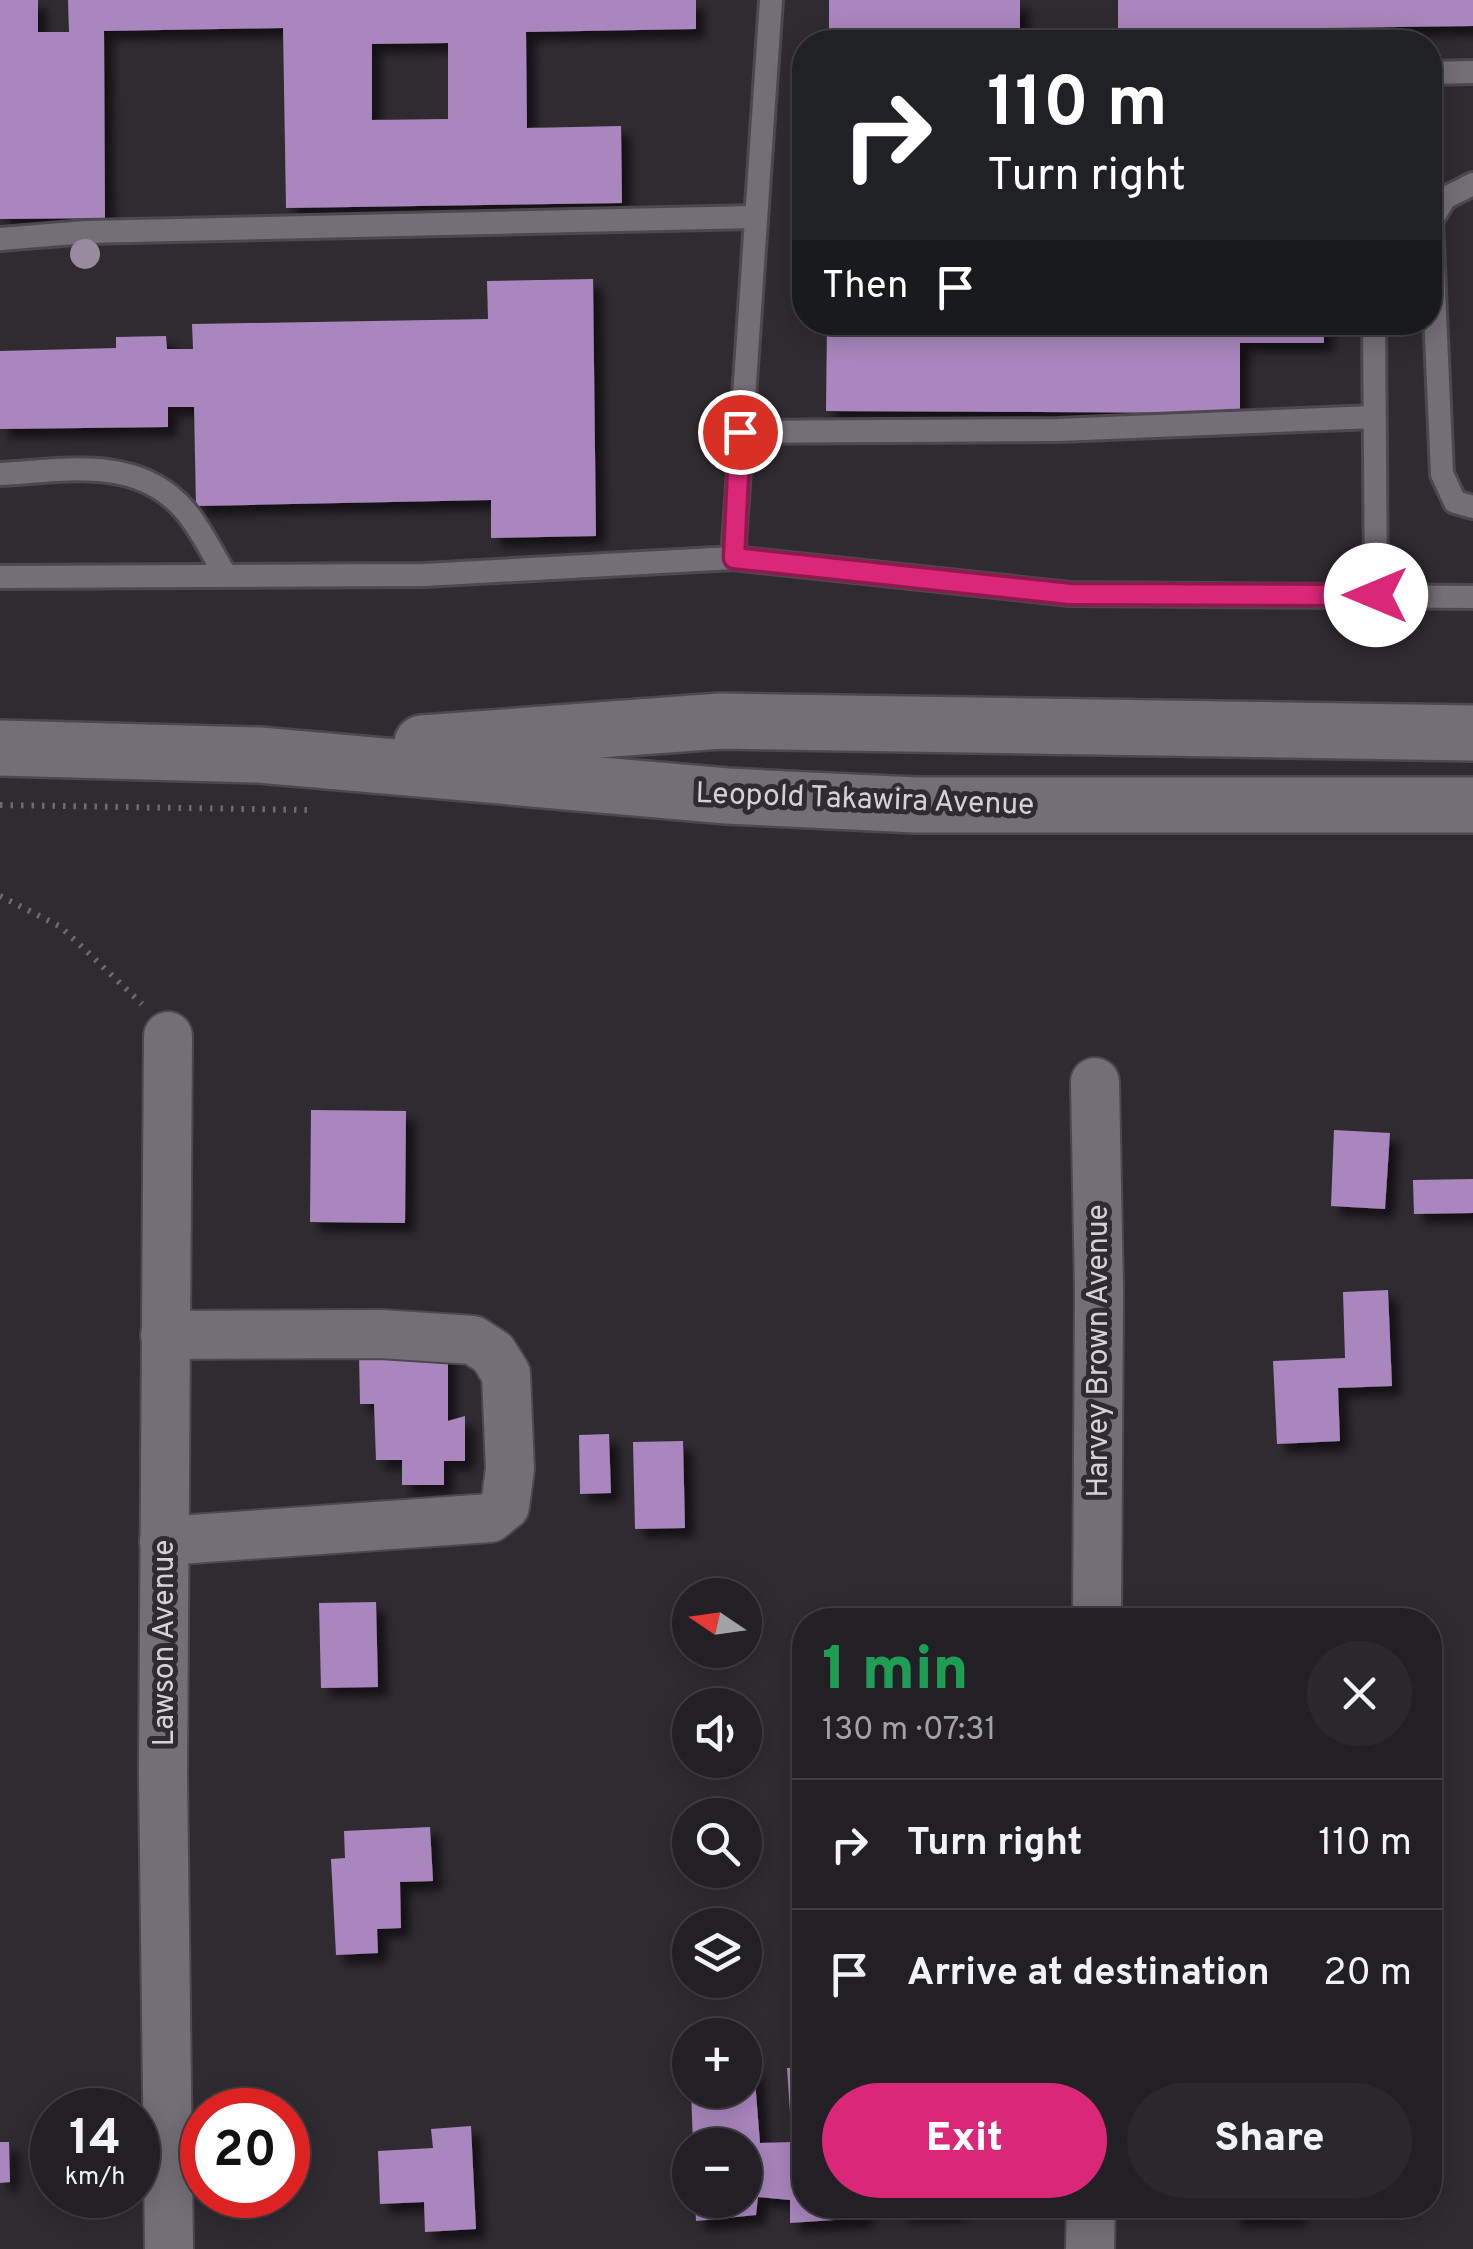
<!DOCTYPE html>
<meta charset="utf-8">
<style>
:root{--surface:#232025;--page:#2b282d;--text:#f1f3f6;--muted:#a3a3a7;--line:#403e42;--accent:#db2777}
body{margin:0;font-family:Overpass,sans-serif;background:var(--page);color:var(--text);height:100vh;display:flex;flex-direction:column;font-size:38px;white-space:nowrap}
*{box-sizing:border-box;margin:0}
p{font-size:32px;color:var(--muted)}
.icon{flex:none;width:55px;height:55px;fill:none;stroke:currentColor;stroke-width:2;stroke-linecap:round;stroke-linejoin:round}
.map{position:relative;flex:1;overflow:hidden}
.panel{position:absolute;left:792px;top:1608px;width:650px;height:610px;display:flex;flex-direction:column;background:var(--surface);border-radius:40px;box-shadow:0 5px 25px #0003,0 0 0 2px var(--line)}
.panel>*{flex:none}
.guide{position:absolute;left:792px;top:30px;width:650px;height:305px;border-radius:40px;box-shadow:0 5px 25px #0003,0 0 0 2px var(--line);background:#202124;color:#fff;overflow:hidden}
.needle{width:65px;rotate:283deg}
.buttons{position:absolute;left:672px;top:1578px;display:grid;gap:20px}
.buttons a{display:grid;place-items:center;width:90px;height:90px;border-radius:50%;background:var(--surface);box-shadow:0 5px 25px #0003,0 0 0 2px var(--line);font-size:50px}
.speed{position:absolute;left:30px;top:2088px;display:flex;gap:20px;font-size:50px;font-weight:700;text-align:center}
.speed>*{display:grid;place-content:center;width:130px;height:130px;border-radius:50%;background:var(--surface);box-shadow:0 5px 25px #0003,0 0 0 2px var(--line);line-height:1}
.speed small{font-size:25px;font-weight:400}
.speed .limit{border:15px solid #d22;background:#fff;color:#111}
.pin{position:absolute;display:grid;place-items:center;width:85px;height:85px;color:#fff;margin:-42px;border:5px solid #fff;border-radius:50%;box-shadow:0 2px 10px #0007}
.me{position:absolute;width:110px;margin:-55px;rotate:270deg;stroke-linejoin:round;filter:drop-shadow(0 0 8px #0008)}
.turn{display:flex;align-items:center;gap:35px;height:210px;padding:0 30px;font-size:45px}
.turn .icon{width:130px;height:130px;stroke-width:2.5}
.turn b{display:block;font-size:70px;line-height:85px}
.then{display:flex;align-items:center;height:95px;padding:0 30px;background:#0003;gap:20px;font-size:38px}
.round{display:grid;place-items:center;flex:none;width:105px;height:105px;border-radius:52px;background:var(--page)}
.headline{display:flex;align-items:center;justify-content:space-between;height:170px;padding:0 30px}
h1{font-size:60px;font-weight:800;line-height:75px;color:#1e9e55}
.button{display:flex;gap:20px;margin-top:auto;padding:20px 30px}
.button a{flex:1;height:115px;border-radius:60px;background:var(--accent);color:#fff;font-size:40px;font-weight:800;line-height:115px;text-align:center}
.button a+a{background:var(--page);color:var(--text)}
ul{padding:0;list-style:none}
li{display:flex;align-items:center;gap:30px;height:130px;padding:0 30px;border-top:2px solid var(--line)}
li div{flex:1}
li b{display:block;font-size:38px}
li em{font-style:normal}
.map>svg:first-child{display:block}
.building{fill:#a986bd;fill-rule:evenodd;filter:url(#shadow)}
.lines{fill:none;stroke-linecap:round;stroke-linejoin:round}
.service-casing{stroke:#4c484e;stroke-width:28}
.minor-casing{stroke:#4c484e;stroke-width:52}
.secondary-casing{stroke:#4c484e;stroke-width:60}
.path{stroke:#6e6a70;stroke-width:6;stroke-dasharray:2.5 8;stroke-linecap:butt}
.service{stroke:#746f77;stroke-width:22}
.minor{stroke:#746f77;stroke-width:48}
.secondary{stroke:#746f77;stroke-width:55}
.tree{fill:#988b9f}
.route-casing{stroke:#8e194d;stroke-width:25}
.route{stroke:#db2777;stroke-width:18}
.labels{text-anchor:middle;stroke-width:10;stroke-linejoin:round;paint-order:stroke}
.street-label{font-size:30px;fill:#d4d2d6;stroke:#2f2b31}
</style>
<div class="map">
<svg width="1473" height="2249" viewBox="0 0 1473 2249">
<defs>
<filter id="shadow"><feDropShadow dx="9" dy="9" stdDeviation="5" flood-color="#0009"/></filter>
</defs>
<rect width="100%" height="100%" fill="#2f2b31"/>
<!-- building -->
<g class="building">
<path d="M0,0h38v32h31l-1,-32h628v29l-170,3 1,96 94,-2 1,77 -336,5 -3,-180 -179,3 1,187 -105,1zM448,43v76l-76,1v-76z"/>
<rect x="829" y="0" width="191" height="42"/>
<polygon points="1118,0 1473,0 1473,26 1324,28 1324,42 1118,42"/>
<polygon points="593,279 596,536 491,538 491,500 196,506 194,407 168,407 168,427 0,429 0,351 116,348 116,337 166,336 167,349 193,349 192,324 488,319 487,281"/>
<polygon points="827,322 1324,322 1324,343 1240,343 1240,413 826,411"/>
<polygon points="311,1110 406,1111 405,1223 310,1222"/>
<polygon points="1334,1130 1390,1133 1385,1209 1331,1206"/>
<polygon points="1473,1179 1473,1213 1414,1214 1413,1180"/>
<polygon points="1388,1290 1392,1386 1338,1388 1340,1441 1277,1444 1273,1361 1345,1358 1343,1292"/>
<polygon points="448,1351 448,1421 465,1416 465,1461 444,1461 444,1485 402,1485 402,1460 376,1460 374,1404 360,1404 359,1353"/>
<polygon points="609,1434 611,1493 580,1494 579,1435"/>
<polygon points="683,1441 685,1528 635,1529 633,1442"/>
<polygon points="376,1602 378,1687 321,1688 319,1603"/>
<polygon points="430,1827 433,1881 400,1882 401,1928 377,1929 378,1953 336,1955 331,1859 345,1858 344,1831"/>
<polygon points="805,2067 805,2205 867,2205 863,2218 790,2223 790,2200 758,2197 756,2215 696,2221 695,2200 745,2200 745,2145 693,2145 691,2090 745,2090 745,2068 754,2068 760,2143 792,2142 787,2068"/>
<polygon points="471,2126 476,2229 425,2232 424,2202 380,2204 378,2151 433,2148 431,2129"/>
<polygon points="0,2142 9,2142 10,2182 0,2183"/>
<polygon points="898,2205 959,2205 959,2212 897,2214"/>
<polygon points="1232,2205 1298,2205 1298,2216 1232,2217"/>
</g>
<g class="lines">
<!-- service casing -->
<g class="service-casing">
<g id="service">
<polyline points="1430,73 1473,72"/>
<polyline points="1473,184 1445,198 1431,221 1442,474 1455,502 1473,507"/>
<polyline points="0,239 86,232 754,217"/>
<polyline points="1374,322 1376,595"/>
<polyline points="740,432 1058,430 1373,417"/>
<path d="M0,474c61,-3 130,-18 178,29 19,18 33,49 47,71"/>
<polyline points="733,558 771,0"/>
<polyline points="0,577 424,575 733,558 1070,594 1473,597"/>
</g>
</g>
<!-- minor casing -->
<g class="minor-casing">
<g id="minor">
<polyline points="168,1036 163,1774 169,2249"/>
<polyline points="1095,1082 1099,1291 1097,1620"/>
<polyline points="164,1541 490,1518 505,1506 510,1469 506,1374 493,1353 473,1340 381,1334 165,1335"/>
<polyline points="1090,2249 1091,2205"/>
</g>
</g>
<!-- secondary casing -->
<g class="secondary-casing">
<g id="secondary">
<polyline points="422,743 721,721 1473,733"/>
<polyline points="0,748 259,755 727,796 916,805 1473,805"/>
</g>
</g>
<!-- path -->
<g class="path">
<polyline points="0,805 309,810"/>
<polyline points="0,896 61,927 142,1004"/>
</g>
<!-- service -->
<use href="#service" class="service"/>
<!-- minor -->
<use href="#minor" class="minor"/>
<!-- secondary -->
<use href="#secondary" class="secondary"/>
</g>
<!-- trees -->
<circle class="tree" cx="85" cy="254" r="15"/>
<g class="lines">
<!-- route casing -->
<g class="route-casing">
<polyline id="route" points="740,432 734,558 1070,594 1376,595"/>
</g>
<!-- route -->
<use href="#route" class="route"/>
</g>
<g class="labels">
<!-- street labels -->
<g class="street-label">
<text transform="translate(865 798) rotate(2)" y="10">Leopold Takawira Avenue</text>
<text transform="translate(1097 1351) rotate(-90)" y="10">Harvey Brown Avenue</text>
<text transform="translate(163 1643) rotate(-90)" y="10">Lawson Avenue</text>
</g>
</g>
</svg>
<div class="buttons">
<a><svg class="needle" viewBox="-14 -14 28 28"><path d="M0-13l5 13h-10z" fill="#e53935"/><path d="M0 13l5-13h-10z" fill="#a3a3a7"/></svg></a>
<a><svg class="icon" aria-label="sound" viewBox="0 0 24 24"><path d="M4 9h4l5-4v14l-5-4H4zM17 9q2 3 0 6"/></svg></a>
<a><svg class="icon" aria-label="search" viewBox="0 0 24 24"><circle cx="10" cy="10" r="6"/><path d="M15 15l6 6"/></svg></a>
<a><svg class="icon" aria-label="layers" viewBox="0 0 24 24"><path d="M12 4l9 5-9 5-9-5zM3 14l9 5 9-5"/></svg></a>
<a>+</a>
<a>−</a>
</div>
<div class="speed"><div>14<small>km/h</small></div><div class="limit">20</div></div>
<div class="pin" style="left:740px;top:432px;background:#d93025"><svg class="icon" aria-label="arrive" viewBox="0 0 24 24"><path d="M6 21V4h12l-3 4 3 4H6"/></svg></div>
<svg class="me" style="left:1376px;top:595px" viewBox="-20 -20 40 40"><circle r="19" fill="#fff"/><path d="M0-13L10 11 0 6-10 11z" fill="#db2777"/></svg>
<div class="guide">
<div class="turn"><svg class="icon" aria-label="right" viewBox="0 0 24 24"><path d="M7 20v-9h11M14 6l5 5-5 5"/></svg><div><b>110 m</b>Turn right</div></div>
<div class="then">Then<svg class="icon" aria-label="arrive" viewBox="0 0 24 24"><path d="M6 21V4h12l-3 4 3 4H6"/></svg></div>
</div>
<section class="panel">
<div class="headline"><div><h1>1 min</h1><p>130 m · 07:31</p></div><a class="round"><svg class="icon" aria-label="close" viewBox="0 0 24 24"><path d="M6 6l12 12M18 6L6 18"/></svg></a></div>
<ul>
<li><svg class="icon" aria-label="right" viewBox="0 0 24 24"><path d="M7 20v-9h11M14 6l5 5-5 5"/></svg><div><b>Turn right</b></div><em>110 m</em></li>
<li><svg class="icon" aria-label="arrive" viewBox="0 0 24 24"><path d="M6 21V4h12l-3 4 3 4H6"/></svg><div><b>Arrive at destination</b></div><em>20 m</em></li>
</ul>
<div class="button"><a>Exit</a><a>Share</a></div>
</section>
</div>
